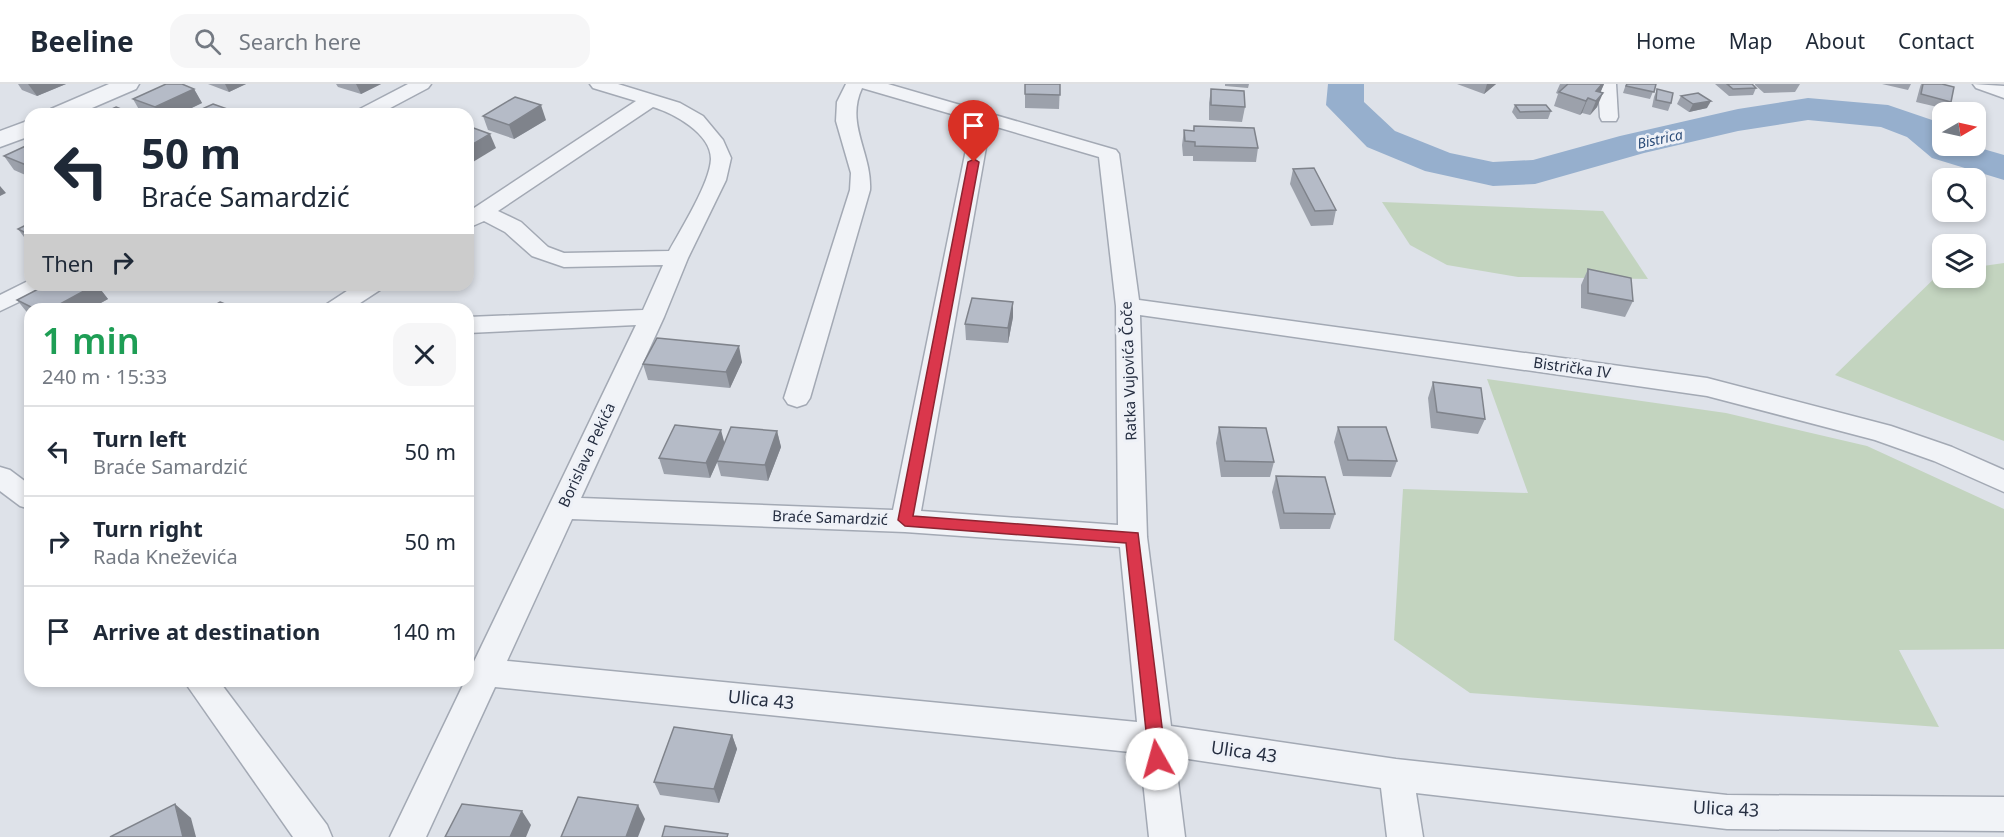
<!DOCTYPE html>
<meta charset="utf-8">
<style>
:root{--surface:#fff;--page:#f6f6f7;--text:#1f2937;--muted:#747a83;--line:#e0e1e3}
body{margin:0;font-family:"Noto Sans",sans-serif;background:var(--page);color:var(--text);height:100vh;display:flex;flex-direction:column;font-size:22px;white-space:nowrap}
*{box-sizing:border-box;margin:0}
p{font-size:20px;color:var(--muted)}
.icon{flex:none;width:33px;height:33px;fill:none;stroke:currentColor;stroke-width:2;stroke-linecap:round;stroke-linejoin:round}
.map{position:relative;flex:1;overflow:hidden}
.side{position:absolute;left:24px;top:219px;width:450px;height:384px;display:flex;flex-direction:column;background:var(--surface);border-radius:18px;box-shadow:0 3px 9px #0003}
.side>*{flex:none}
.hud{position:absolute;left:24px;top:24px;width:450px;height:183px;border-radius:18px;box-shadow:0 3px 9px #0003;background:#fff;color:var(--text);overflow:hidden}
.needle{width:39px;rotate:81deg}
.controls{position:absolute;left:1932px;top:18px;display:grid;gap:12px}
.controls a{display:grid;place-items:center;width:54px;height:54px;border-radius:12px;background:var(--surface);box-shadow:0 3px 9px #0003;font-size:30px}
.pin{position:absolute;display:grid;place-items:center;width:51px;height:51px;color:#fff;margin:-62px -26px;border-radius:50% 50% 50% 0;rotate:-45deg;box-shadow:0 0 6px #0007}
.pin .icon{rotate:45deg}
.me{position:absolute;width:66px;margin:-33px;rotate:353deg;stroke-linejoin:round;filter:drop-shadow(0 0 4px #0008)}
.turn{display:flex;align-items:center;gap:21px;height:126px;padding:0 18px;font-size:27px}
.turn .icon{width:78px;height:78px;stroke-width:2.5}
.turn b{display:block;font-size:42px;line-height:51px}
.then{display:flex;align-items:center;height:57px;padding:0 18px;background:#0003;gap:12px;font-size:22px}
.round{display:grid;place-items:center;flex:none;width:63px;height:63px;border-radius:18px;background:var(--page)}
.headline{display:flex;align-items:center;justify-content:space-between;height:102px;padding:0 18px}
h1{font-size:36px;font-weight:600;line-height:45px;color:#1e9e55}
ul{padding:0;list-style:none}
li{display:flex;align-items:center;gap:18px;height:90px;padding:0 18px;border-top:2px solid var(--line)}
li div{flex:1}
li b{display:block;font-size:22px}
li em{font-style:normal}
header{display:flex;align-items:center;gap:36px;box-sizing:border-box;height:84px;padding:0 30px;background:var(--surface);border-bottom:2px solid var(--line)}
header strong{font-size:28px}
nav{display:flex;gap:33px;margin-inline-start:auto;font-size:21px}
.search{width:420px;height:54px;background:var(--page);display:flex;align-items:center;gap:15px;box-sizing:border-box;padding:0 21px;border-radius:18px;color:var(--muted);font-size:22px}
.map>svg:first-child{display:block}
.green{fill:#c3d4bf}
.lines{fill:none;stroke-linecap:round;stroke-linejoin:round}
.river{fill:#96afcd;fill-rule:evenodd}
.minor-casing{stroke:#a3a9b4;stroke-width:3}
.tertiary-casing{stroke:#a3a9b4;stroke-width:3}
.minor{fill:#f1f3f7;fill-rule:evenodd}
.tertiary{fill:#f1f3f7;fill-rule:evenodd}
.wall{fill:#9ca1ab}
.shaded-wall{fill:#7f838b}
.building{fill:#b5bbc7;stroke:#7f838b;stroke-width:1.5}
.route{fill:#da374c;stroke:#8e2431;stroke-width:1.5}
.labels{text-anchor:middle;stroke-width:6;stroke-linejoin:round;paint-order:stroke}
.far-water-label{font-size:14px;font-style:italic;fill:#2c4d79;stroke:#eef1f7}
.street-label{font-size:15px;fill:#262f42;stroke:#eef1f7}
.near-street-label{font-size:18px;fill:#262f42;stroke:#eef1f7}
</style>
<header>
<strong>Beeline</strong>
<div class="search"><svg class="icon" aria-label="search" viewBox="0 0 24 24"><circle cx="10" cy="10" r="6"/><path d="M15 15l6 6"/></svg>Search here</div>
<nav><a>Home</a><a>Map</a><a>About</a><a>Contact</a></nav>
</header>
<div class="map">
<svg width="2004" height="753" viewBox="0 0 2004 753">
<rect width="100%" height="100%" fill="#dee2e9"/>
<!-- green -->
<g class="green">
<polygon points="1382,118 1603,127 1648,195 1518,193 1447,181 1410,161"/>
<polygon points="2004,179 2004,357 1835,291 1942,187 1942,194 1976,194 1976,183"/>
<polygon points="1487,295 1726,329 1867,362 2004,425 2004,565 1899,566 1939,643 1470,609 1394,556 1403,405 1528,409"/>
</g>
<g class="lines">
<!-- river -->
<polygon class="river" points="1328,0 1364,0 1364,18 1395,47 1450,69 1493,78 1533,76 1620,52 1738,25 1808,14 1888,21 1935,37 1942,43 1942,62 1973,62 2004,71 2004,96 1932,74 1907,53 1881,43 1808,36 1738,47 1644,69 1535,100 1493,102 1425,87 1367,63 1326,21"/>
<!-- minor casing -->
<g class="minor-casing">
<g id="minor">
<polygon points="408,0 431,0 428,4 379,30 356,30 358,26"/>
<path d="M590,0h28l62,19 23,13 20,24 8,18 -5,22 -38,78 -24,59 -83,181 312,12 79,-390 -110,-32c-17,36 10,65 8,102l-60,208 -4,6 -9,3 -9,-3 -4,-6 66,-208 1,-17 -15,-52 1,-19 9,-18h42l228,66 3,4 20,146 568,78 184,48 61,21 52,23v22l-70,-31 -59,-21 -168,-44 -567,-81 7,222 24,189 225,33 331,36 277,2v34l-277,-2 -311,-36 7,44h-36l-6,-49 -206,-31 10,80h-36l-9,-84 -645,-66 -69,150h-36l75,-156h3l1,-9 167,-347 -168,8v-16l175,-7 20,-45 -99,2 -32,-11 -27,-24 -21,-11 -16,7v-16l168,-111 -43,-13zM653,23c20,6 58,26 58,52 -1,24 -30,70 -42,92l-105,2 -16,-6 -27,-25 -23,-11zM990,41l109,32 17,149 2,219 -197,-14zM572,435l333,13 215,15 17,175 -630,-61z"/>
<polygon points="1598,0 1616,0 1618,33 1616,37 1602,37 1600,33"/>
<polygon points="1973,0 2004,2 2004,14 1976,4"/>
<polygon points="30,196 30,201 47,201 44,206 0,227 0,211"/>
<polygon points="356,201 383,201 380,206 351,225 323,225 327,220"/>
<polygon points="0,383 10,386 30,401 30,425 20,422 0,407"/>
<polygon points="184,597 219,597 327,741 332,753 293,753"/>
</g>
</g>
<!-- tertiary casing -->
<g class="tertiary-casing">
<g id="tertiary">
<polygon points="109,0 139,0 136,5 78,30 47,30 51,25"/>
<polygon points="30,36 30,52 0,63 0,47"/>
</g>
</g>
<!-- minor -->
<use href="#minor" class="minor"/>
<!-- tertiary -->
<use href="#tertiary" class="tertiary"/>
</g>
<!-- wall -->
<g class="wall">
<polygon points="18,0 66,0 37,12 22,6"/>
<polygon points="208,0 246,0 229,8"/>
<polygon points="336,0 381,0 361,10 338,3"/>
<polygon points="1025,0 1060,0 1059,25 1025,24"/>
<polygon points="1225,0 1249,0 1248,4 1225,2"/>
<polygon points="1457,0 1496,0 1484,10"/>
<polygon points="1560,0 1604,0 1600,8 1597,23 1590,31 1582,29 1580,31 1554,22 1558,10 1556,9"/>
<polygon points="1626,0 1656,0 1650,15 1623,9"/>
<polygon points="1715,0 1752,0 1756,4 1753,11 1729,12"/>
<polygon points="1755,0 1800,0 1795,8 1764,9 1755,1"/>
<polygon points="1882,0 1911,0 1908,6"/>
<polygon points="1921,0 1942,0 1951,18 1946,25 1916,18 1920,3"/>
<polygon points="194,5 202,19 179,30 144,30 141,29 133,15"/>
<polygon points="1211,5 1245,23 1242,38 1209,36 1209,19"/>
<polygon points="1657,5 1671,19 1668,27 1652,23 1654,13"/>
<polygon points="1681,12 1707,24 1689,28 1677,20"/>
<polygon points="1515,21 1551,27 1548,35 1517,35 1512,28"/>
<polygon points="483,32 546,36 514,55 488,46"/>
<polygon points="1194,42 1258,64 1256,78 1193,77 1193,72 1183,72 1182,61 1184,46 1193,47"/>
<polygon points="30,60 30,93 14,86 4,72"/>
<polygon points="1293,85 1336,126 1333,141 1311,142 1290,100"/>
<polygon points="30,139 30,161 18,145"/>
<polygon points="1588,185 1633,217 1625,233 1581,224 1581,201"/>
<polygon points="46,201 97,201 108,215 90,225 30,225 30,232 17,216"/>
<polygon points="1013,233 1008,259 966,256 965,240"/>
<polygon points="742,278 730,304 648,296 643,280"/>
<polygon points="1433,298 1485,335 1478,350 1431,344 1428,314"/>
<polygon points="1219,343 1274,378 1270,393 1221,393 1216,359"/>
<polygon points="1338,343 1397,377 1391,393 1343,392 1334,358"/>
<polygon points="777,347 781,363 768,397 721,392 717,378 710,394 664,390 659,374"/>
<polygon points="1276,392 1335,430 1330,445 1280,445 1272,408"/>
<polygon points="732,651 737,665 719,719 660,711 654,698"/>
</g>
<!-- shaded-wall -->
<g class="shaded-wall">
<polygon points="28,0 66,0 37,12"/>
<polygon points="225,0 246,0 229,8"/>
<polygon points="356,0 381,0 361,10"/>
<polygon points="1487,0 1496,0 1484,10"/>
<polygon points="1602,0 1604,0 1599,12 1596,7"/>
<polygon points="194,5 202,19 179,30 159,30 155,23"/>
<polygon points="1603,9 1597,23 1590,31 1596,17"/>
<polygon points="1588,14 1582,29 1580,31 1586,17"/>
<polygon points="1711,17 1707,24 1689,28 1693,20"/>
<polygon points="541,21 546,36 514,55 509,41"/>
<polygon points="490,50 496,64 468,81 468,63"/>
<polygon points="30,79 30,87 26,81"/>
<polygon points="0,102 6,109 0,112"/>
<polygon points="95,201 97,201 108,215 90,225 51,225"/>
<polygon points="1013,218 1013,233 1008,259 1008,244"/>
<polygon points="739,262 742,278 730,304 726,288"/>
<polygon points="721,346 725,361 710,394 706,379"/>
<polygon points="777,347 781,363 768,397 765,381"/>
<polygon points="732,651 737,665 719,719 714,705"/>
<polygon points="175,720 191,734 196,753 183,753"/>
<polygon points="638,721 645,735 638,753 626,753"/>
<polygon points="522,727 531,741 526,753 510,753"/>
</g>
<!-- building -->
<g class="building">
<polygon points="166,0 182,0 194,5 155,23 133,15"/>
<polygon points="1025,0 1060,0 1060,11 1025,10"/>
<polygon points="1568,0 1602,0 1596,7 1603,9 1596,17 1588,14 1586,17 1559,8"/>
<polygon points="1627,0 1656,0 1654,8 1626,2"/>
<polygon points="1727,0 1752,0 1756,4 1733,5"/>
<polygon points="1923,0 1942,0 1954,3 1951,18 1921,10"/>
<polygon points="1211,5 1244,7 1245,23 1211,21"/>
<polygon points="1657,5 1673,9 1671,19 1656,16"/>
<polygon points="1698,9 1711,17 1693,20 1681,12"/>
<polygon points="515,13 541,21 509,41 483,32"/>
<polygon points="213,20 236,28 232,30 191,30"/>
<polygon points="1515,21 1546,21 1551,27 1520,28"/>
<polygon points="116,23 133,30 101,30"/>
<polygon points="261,27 270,30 254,30"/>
<polygon points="468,42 490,50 468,63"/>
<polygon points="1194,42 1254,44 1258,64 1195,62 1195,58 1185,57 1184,46 1194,47"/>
<polygon points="30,60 30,79 26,81 4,72"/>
<polygon points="1314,84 1336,126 1315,127 1293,85"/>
<polygon points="30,139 30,151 18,145"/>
<polygon points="1588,185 1631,194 1633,217 1588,209"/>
<polygon points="46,201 95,201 51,225 35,225 17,216"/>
<polygon points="972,214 1013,218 1008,244 965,240"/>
<polygon points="220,218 237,225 208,225"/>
<polygon points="657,254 739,262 726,288 643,280"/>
<polygon points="1433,298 1481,304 1485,335 1437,328"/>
<polygon points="675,341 721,346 706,379 659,374"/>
<polygon points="731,343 777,347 765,381 717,377"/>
<polygon points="1219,343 1266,344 1274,378 1225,377"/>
<polygon points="1338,343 1386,343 1397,377 1348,376"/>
<polygon points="1276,392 1325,393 1335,430 1284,429"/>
<polygon points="674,643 732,651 714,705 654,698"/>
<polygon points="578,713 638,721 626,753 561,753"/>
<polygon points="175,720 183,753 110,753"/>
<polygon points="462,720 522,727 510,753 445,753"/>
<polygon points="665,742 728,750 727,753 662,753"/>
</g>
<!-- route -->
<polygon class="route" points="974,75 979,78 913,432 1138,449 1166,675 1163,680 1157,683 1151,680 1149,675 1126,459 905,442 898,436 968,78"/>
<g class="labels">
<!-- far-water labels -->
<g class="far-water-label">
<text transform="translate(1660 55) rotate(-12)" y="5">Bistrica</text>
</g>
<!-- street labels -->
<g class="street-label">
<text transform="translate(1572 284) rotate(8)" y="5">Bistrička IV</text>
<text transform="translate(1129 287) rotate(-92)" y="5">Ratka Vujovića Čoče</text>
<text transform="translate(587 371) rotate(-65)" y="5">Borislava Pekića</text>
<text transform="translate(830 434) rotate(2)" y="5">Braće Samardzić</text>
</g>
<!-- near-street labels -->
<g class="near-street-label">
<text transform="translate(761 616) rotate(6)" y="6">Ulica 43</text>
<text transform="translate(1244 668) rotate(8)" y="6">Ulica 43</text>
<text transform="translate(1726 725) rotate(3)" y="6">Ulica 43</text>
</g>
</g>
</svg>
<div class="controls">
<a><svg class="needle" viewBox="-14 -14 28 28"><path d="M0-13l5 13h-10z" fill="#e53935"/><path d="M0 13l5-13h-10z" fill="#747a83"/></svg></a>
<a><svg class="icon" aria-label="search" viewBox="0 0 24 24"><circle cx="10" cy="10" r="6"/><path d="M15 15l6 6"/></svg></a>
<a><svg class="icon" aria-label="layers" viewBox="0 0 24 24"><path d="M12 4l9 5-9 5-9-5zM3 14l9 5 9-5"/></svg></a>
</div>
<div class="pin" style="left:974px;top:78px;background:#d93025"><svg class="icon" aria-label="arrive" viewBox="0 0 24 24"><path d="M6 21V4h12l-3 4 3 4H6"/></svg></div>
<svg class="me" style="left:1157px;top:675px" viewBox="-20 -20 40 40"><circle r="19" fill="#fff"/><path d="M0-13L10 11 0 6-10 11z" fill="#da374c"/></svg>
<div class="hud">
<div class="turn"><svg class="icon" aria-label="left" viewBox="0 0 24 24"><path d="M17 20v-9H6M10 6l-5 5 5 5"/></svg><div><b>50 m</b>Braće Samardzić</div></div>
<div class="then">Then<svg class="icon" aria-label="right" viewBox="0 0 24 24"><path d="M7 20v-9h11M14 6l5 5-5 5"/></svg></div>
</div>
<section class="side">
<div class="headline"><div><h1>1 min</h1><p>240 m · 15:33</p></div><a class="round"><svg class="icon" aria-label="close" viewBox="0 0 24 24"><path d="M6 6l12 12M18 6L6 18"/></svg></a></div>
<ul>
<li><svg class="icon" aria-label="left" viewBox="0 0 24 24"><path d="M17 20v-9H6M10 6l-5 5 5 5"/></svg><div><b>Turn left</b><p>Braće Samardzić</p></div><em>50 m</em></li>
<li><svg class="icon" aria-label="right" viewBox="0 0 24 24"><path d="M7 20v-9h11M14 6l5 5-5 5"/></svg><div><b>Turn right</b><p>Rada Kneževića</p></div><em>50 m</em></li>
<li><svg class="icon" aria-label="arrive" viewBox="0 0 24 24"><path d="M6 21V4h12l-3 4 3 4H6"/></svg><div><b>Arrive at destination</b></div><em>140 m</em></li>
</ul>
</section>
</div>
